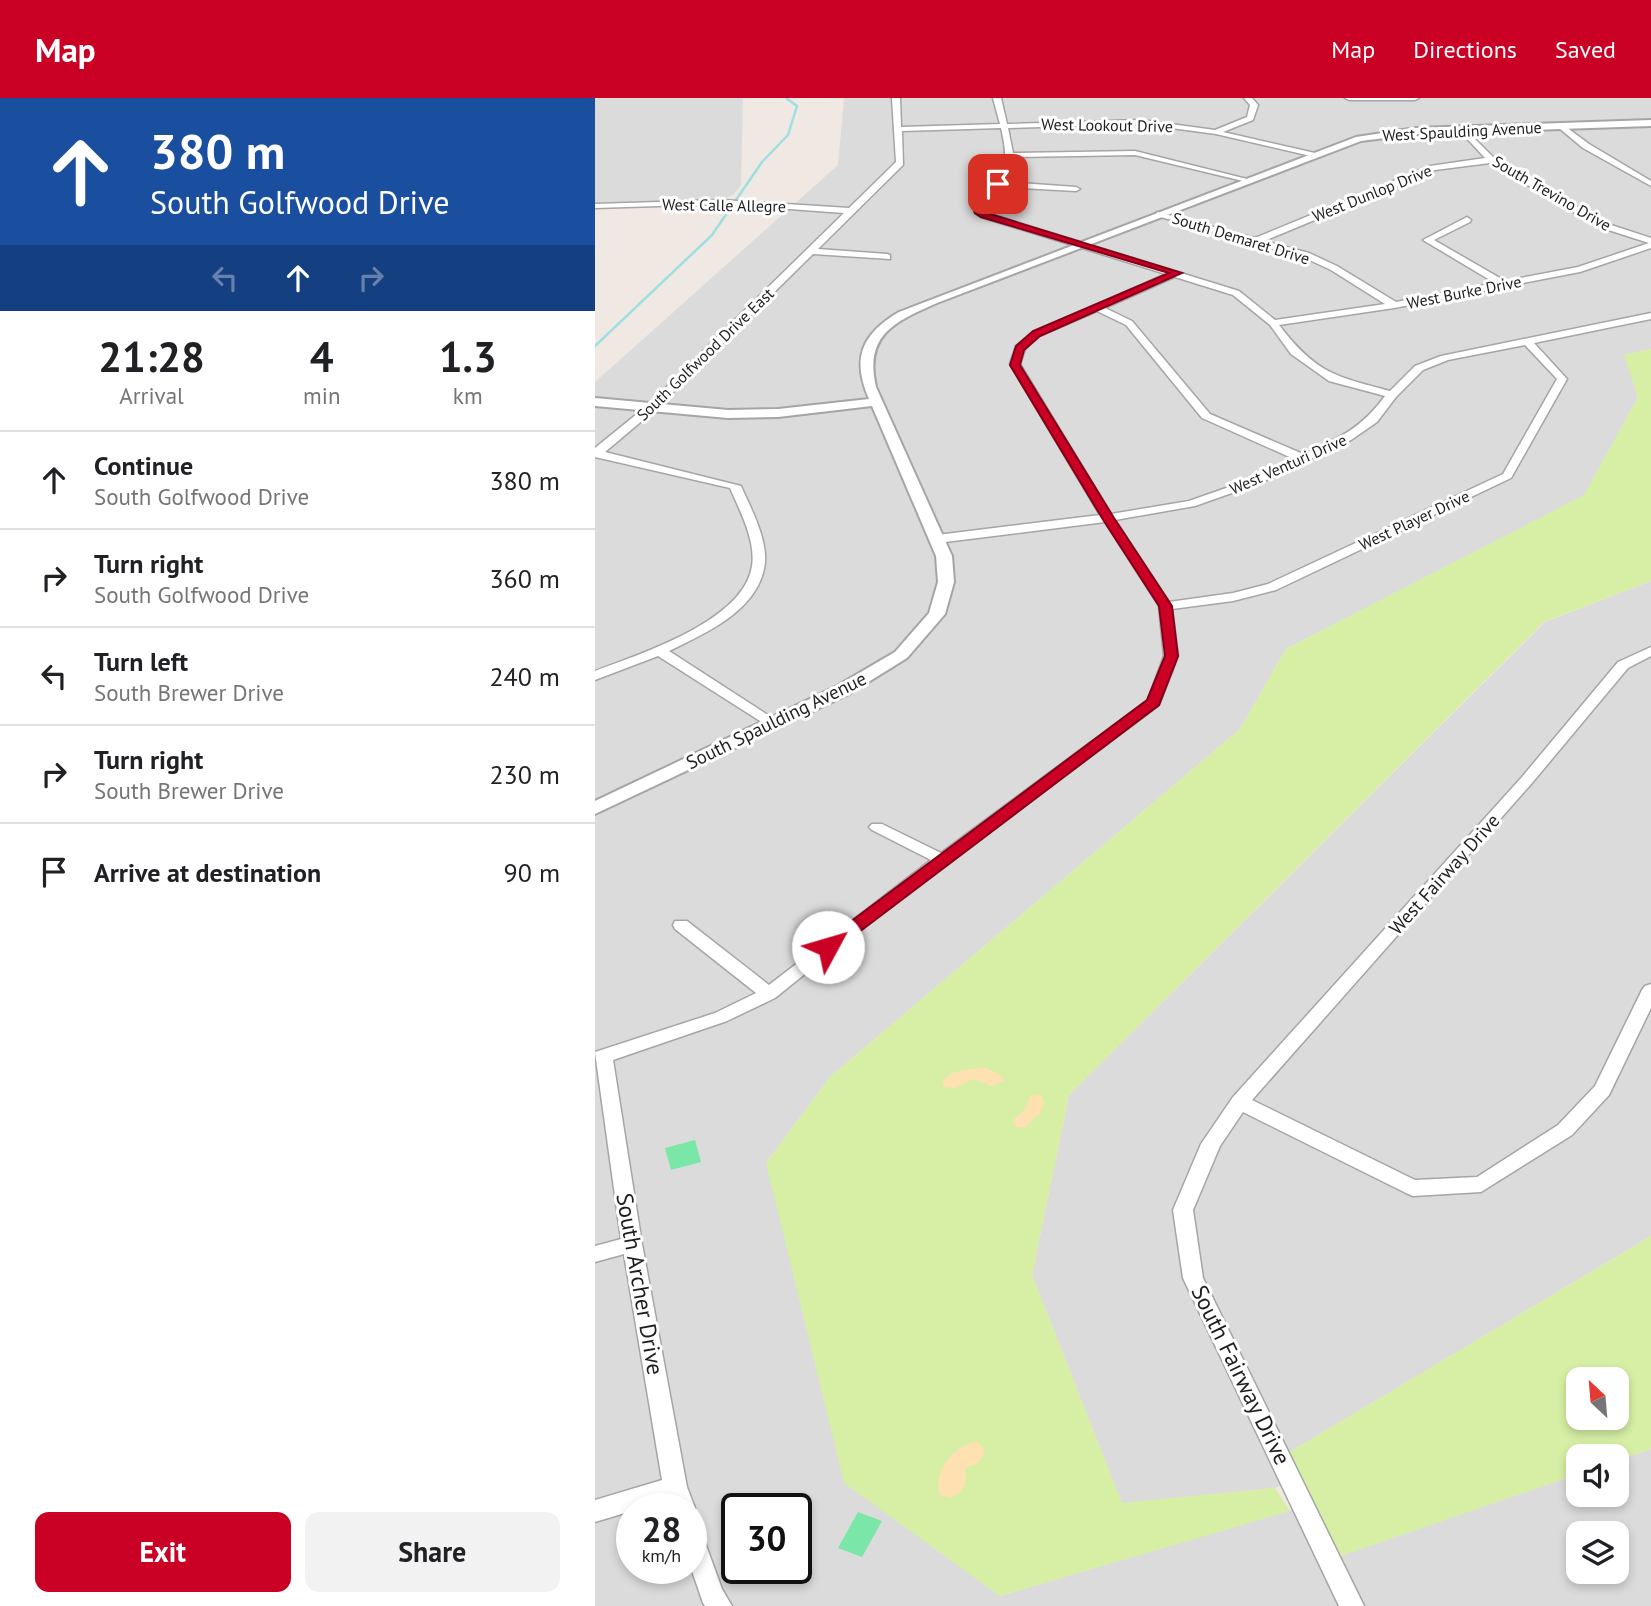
<!DOCTYPE html>
<style>
:root{--surface:#fff;--page:#f2f2f2;--text:#202124;--muted:#757577;--line:#e0e0e0;--accent:#cb0025}
body{margin:0;font-family:"PT Sans",sans-serif;background:var(--page);color:var(--text);height:100vh;display:flex;flex-direction:column;font-size:26px;white-space:nowrap}
*{box-sizing:border-box;margin:0}
p{font-size:23px;color:var(--muted)}
.icon{flex:none;width:38px;height:38px;fill:none;stroke:currentColor;stroke-width:2;stroke-linecap:round;stroke-linejoin:round}
.map{position:relative;flex:1;overflow:hidden}
.sheet{display:flex;flex-direction:column;background:var(--surface);width:595px}
.sheet>*{flex:none}
.banner{background:#1a4fa0;color:#fff;overflow:hidden}
.needle{width:46px;rotate:334deg}
.controls{position:absolute;left:971px;top:1269px;display:grid;gap:14px}
.controls a{display:grid;place-items:center;width:63px;height:63px;border-radius:14px;background:var(--surface);box-shadow:0 4px 10px #0003;font-size:35px}
.speed{position:absolute;left:21px;top:1395px;display:flex;gap:14px;font-size:35px;font-weight:700;text-align:center}
.speed>*{display:grid;place-content:center;width:91px;height:91px;border-radius:50%;background:var(--surface);box-shadow:0 4px 10px #0003;line-height:1}
.speed small{font-size:18px;font-weight:400}
.speed .limit{border:4px solid #111;border-radius:10px;background:#fff;color:#111}
.pin{position:absolute;display:grid;place-items:center;width:60px;height:60px;color:#fff;margin:-30px;border-radius:14px;box-shadow:0 4px 10px #0006}
.me{position:absolute;width:77px;margin:-38px;rotate:51deg;stroke-linejoin:round;filter:drop-shadow(0 0 5px #0008)}
.turn{display:flex;align-items:center;gap:24px;height:147px;padding:0 35px;font-size:32px}
.turn .icon{width:91px;height:91px;stroke-width:2.5}
.turn b{display:block;font-size:49px;line-height:60px}
.lanes{display:flex;align-items:center;height:66px;padding:0 35px;background:#0003;justify-content:center;gap:35px;direction:ltr}
.lanes .off{opacity:.35}
.eta{display:flex;justify-content:space-evenly;align-items:center;height:119px;text-align:center}
.eta b{font-size:42px;font-weight:800;line-height:49px}
.primary-button{display:flex;gap:14px;margin-top:auto;padding:14px 35px}
.primary-button a{flex:1;height:80px;border-radius:14px;background:var(--accent);color:#fff;font-size:28px;font-weight:800;line-height:80px;text-align:center}
.primary-button a+a{background:var(--page);color:var(--text)}
ul{padding:0;list-style:none}
li{display:flex;align-items:center;gap:21px;height:98px;padding:0 35px;border-top:2px solid var(--line)}
li div{flex:1}
li b{display:block;font-size:26px}
li em{font-style:normal}
header{display:flex;align-items:center;gap:42px;box-sizing:border-box;height:98px;padding:0 35px;background:var(--accent);color:#fff}
header strong{font-size:33px}
nav{display:flex;gap:38px;margin-inline-start:auto;font-size:24px}
main{display:flex;flex:1;min-height:0}
.map>svg:first-child{display:block}
.residential{fill:#dcdbdb;fill-rule:evenodd}
.grass{fill:#d6efa4;fill-rule:evenodd}
.sand{fill:#ffe1b1}
.pitch{fill:#7ae6a8}
.lines{fill:none;stroke-linecap:round;stroke-linejoin:round}
.stream{stroke:#9fdee1;stroke-width:2.5}
.minor-casing{stroke:#a5a5a5;stroke-width:3}
.tertiary-casing{stroke:#a5a5a5;stroke-width:4}
.minor{fill:#fff;fill-rule:evenodd}
.tertiary{fill:#fff;fill-rule:evenodd}
.route{fill:#cb0025;stroke:#840018;stroke-width:2}
.labels{text-anchor:middle;stroke-width:6;stroke-linejoin:round;paint-order:stroke}
.far-street-label{font-size:16px;fill:#1e1e1e;stroke:#fff}
.street-label{font-size:19px;fill:#1e1e1e;stroke:#fff}
.near-street-label{font-size:23px;fill:#1e1e1e;stroke:#fff}
</style>
<header>
<strong>Map</strong>
<nav><a>Map</a><a>Directions</a><a>Saved</a></nav>
</header>
<main>
<section class="sheet">
<div class="banner">
<div class="turn"><svg class="icon" aria-label="ahead" viewBox="0 0 24 24"><path d="M12 20V5M6 11l6-6 6 6"/></svg><div><b>380 m</b>South Golfwood Drive</div></div>
<div class="lanes"><svg class="icon off" aria-label="left" viewBox="0 0 24 24"><path d="M17 20v-9H6M10 6l-5 5 5 5"/></svg><svg class="icon" aria-label="ahead" viewBox="0 0 24 24"><path d="M12 20V5M6 11l6-6 6 6"/></svg><svg class="icon off" aria-label="right" viewBox="0 0 24 24"><path d="M7 20v-9h11M14 6l5 5-5 5"/></svg></div>
</div>
<div class="eta">
<div><b>21:28</b><p>Arrival</p></div>
<div><b>4</b><p>min</p></div>
<div><b>1.3</b><p>km</p></div>
</div>
<ul>
<li><svg class="icon" aria-label="ahead" viewBox="0 0 24 24"><path d="M12 20V5M6 11l6-6 6 6"/></svg><div><b>Continue</b><p>South Golfwood Drive</p></div><em>380 m</em></li>
<li><svg class="icon" aria-label="right" viewBox="0 0 24 24"><path d="M7 20v-9h11M14 6l5 5-5 5"/></svg><div><b>Turn right</b><p>South Golfwood Drive</p></div><em>360 m</em></li>
<li><svg class="icon" aria-label="left" viewBox="0 0 24 24"><path d="M17 20v-9H6M10 6l-5 5 5 5"/></svg><div><b>Turn left</b><p>South Brewer Drive</p></div><em>240 m</em></li>
<li><svg class="icon" aria-label="right" viewBox="0 0 24 24"><path d="M7 20v-9h11M14 6l5 5-5 5"/></svg><div><b>Turn right</b><p>South Brewer Drive</p></div><em>230 m</em></li>
<li><svg class="icon" aria-label="arrive" viewBox="0 0 24 24"><path d="M6 21V4h12l-3 4 3 4H6"/></svg><div><b>Arrive at destination</b></div><em>90 m</em></li>
</ul>
<div class="primary-button"><a>Exit</a><a>Share</a></div>
</section>
<div class="map">
<svg width="1056" height="1508" viewBox="0 0 1056 1508">
<rect width="100%" height="100%" fill="#f0e9e3"/>
<!-- residential -->
<g class="residential">
<polygon points="0,0 148,0 146,87 138,97 122,104 0,108"/>
<path d="M249,0h807v251l-26,6 13,42 -53,98 -299,154 -46,80 -410,348 -64,86 234,433 304,-90 26,53 248,-85 1,20h38v-34l34,-11v157h-1056v-1224l243,-217zM37,1410h59v60h-59zM142,1410h59v60h-59zM984,1435h38v39h-38z"/>
<polygon points="1056,483 1056,1138 693,1355 697,1384 680,1390 527,1406 437,1177 474,997 950,524"/>
</g>
<!-- grass -->
<g class="grass">
<polygon points="1056,251 1056,483 949,524 474,997 437,1177 527,1405 680,1390 695,1413 405,1498 249,1385 171,1065 235,979 645,631 691,551 989,397 1043,299 1029,257"/>
<path d="M1056,1138v213l-34,11v-4h-38l-1,18 -237,82 -53,-103zM984,1281h38v39h-38z"/>
</g>
<!-- sand -->
<g class="sand">
<path d="M390,970l13,5 7,8 -13,5 -19,-7 -17,9 -12,-1 -2,-5c9,-13 28,-13 43,-14z"/>
<polygon points="443,997 447,999 449,1005 445,1015 430,1029 420,1029 418,1022 430,1012 435,998"/>
<path d="M384,1344l6,11 -8,11 -11,3c-2,17 4,20 -15,31l-11,-3c-8,-25 15,-52 39,-53z"/>
</g>
<!-- pitch -->
<g class="pitch">
<polygon points="100,1042 106,1064 76,1072 70,1050"/>
<polygon points="263,1414 287,1423 267,1459 243,1450"/>
</g>
<g class="lines">
<!-- stream -->
<polyline class="stream" points="0,248 117,137 167,64 193,37 202,8 191,0"/>
<!-- minor casing -->
<g class="minor-casing">
<g id="minor">
<path d="M297,0h8l1,29 99,-3 -7,-26h8l6,26 134,-4 74,10 32,-13 3,-12 -6,-7h8l6,7 -5,15 -30,12 92,21v4l-99,-23 -75,-10 -133,4 5,25 122,-2 116,29 -4,2 -112,-27 -121,2 -1,11 -8,14 71,5 4,2 -4,2 -75,-4 -20,19 6,7 252,78 36,29 110,-16 -54,-34 -28,-13 -146,-41v-4l98,26 175,-72 55,-8 -25,-27 3,-4 31,31 111,65 46,15v10l-71,24 -186,36 -115,17c37,48 55,51 111,66l25,-25 26,-10 210,-43v6l-117,24 33,36 -56,99 -235,112 -43,11 -61,8 6,47 -19,49 -286,214 -98,79 -48,23 -114,39 29,184 45,243 8,21 -4,8v-8h-19l-4,-8 -73,22v-22l67,-20 -38,-226 -29,8v-16l26,-7 -26,-187 120,-39 41,-20 -81,-64 -2,-4 2,-4h12l82,64 162,-125 -59,-30 -3,-3 3,-3h10l59,29 207,-153 16,-44 -5,-50 -54,-84 -168,21 -6,-4 6,-4 163,-20 -90,-151 6,-18 17,-14 133,-58 -185,-57 -6,-4 -2,-7c28,-33 39,-30 28,-78l-99,3 1,34 -85,84 69,5 3,1v4l-77,-5 -157,155 -51,43 136,34c10,23 29,57 23,83 -9,43 -60,65 -95,82l111,72 -7,4 -5,-1 -110,-70 -63,24v-9c45,-17 149,-50 157,-105 4,-25 -12,-55 -22,-78l-135,-31v-9l53,-43 196,-192 -122,-9 -127,4v-4l127,-4 127,8 47,-46zM895,65l109,64 50,16 -71,24 -73,14 -71,-41 36,-18 1,-2 -4,-3 -44,23 72,43 -99,19 -59,-36 -28,-13 -45,-12 171,-71zM580,179l58,18 37,30 21,29 38,27 56,15c-24,33 -46,42 -82,58l-93,-40 -78,-93 -27,-13zM502,213l29,14 76,93 92,41 -42,20 -63,22 -78,13 -91,-150 5,-15 14,-13zM930,247l32,34 -54,95 -235,110 -35,9 -64,9 -54,-82 80,-14 65,-23 91,-43 26,-18 19,-25 27,-27 25,-10z"/>
<polygon points="750,0 824,0 820,2 754,2"/>
<polygon points="967,26 994,46 1056,83 1056,88 988,50 964,30"/>
<polygon points="1056,549 1056,558 1033,570 937,685 657,1002 820,1082 882,1079 963,1027 1000,988 1047,892 1050,888 1056,886 1056,910 1014,997 977,1037 886,1094 818,1098 811,1095 648,1014 625,1048 598,1112 608,1180 769,1508 744,1508 588,1180 578,1112 606,1046 638,999 927,679 1023,564"/>
<polygon points="96,1425 104,1428 127,1491 137,1508 110,1508 108,1505 96,1470"/>
</g>
</g>
<!-- tertiary casing -->
<g class="tertiary-casing">
<path id="tertiary" d="M1056,22v6l-235,8 -55,7 -424,162c-43,19 -73,32 -61,84l76,169 2,26 -9,32 -38,44 -58,36 -254,120v-13l242,-115 58,-34 34,-39 9,-31 -2,-26 -64,-150 -94,11 -50,1 -133,-12v-8l133,12 50,-1 91,-10c-18,-41 -7,-65 30,-87l457,-175 60,-9z"/>
</g>
<!-- minor -->
<use href="#minor" class="minor"/>
<!-- tertiary -->
<use href="#tertiary" class="tertiary"/>
</g>
<!-- route -->
<polygon class="route" points="400,84 407,86 386,108 392,115 587,175 445,238 429,252 425,267 519,420 577,508 583,558 564,607 239,853 227,853 224,849 227,845 552,602 570,558 564,508 507,420 415,267 421,248 438,233 574,175 386,119 380,115 377,107"/>
<g class="labels">
<!-- far-street labels -->
<g class="far-street-label">
<text transform="translate(512 27) rotate(1)" y="6">West Lookout Drive</text>
<text transform="translate(867 33) rotate(-3)" y="6">West Spaulding Avenue</text>
<text transform="translate(777 95) rotate(-22)" y="6">West Dunlop Drive</text>
<text transform="translate(957 95) rotate(30)" y="6">South Trevino Drive</text>
<text transform="translate(129 107) rotate(1)" y="6">West Calle Allegre</text>
<text transform="translate(646 140) rotate(17)" y="6">South Demaret Drive</text>
<text transform="translate(869 194) rotate(-11)" y="6">West Burke Drive</text>
<text transform="translate(110 256) rotate(-44)" y="6">South Golfwood Drive East</text>
<text transform="translate(693 366) rotate(-24)" y="6">West Venturi Drive</text>
<text transform="translate(819 422) rotate(-25)" y="6">West Player Drive</text>
</g>
<!-- street labels -->
<g class="street-label">
<text transform="translate(181 622) rotate(-26)" y="7">South Spaulding Avenue</text>
<text transform="translate(849 776) rotate(-48)" y="7">West Fairway Drive</text>
</g>
<!-- near-street labels -->
<g class="near-street-label">
<text transform="translate(45 1186) rotate(80)" y="8">South Archer Drive</text>
<text transform="translate(646 1277) rotate(64)" y="8">South Fairway Drive</text>
</g>
</g>
</svg>
<div class="controls">
<a><svg class="needle" viewBox="-14 -14 28 28"><path d="M0-13l5 13h-10z" fill="#e53935"/><path d="M0 13l5-13h-10z" fill="#757577"/></svg></a>
<a><svg class="icon" aria-label="sound" viewBox="0 0 24 24"><path d="M4 9h4l5-4v14l-5-4H4zM17 9q2 3 0 6"/></svg></a>
<a><svg class="icon" aria-label="layers" viewBox="0 0 24 24"><path d="M12 4l9 5-9 5-9-5zM3 14l9 5 9-5"/></svg></a>
</div>
<div class="speed"><div>28<small>km/h</small></div><div class="limit">30</div></div>
<div class="pin" style="left:403px;top:86px;background:#d93025"><svg class="icon" aria-label="arrive" viewBox="0 0 24 24"><path d="M6 21V4h12l-3 4 3 4H6"/></svg></div>
<svg class="me" style="left:233px;top:849px" viewBox="-20 -20 40 40"><circle r="19" fill="#fff"/><path d="M0-13L10 11 0 6-10 11z" fill="#cb0025"/></svg>
</div>
</main>
